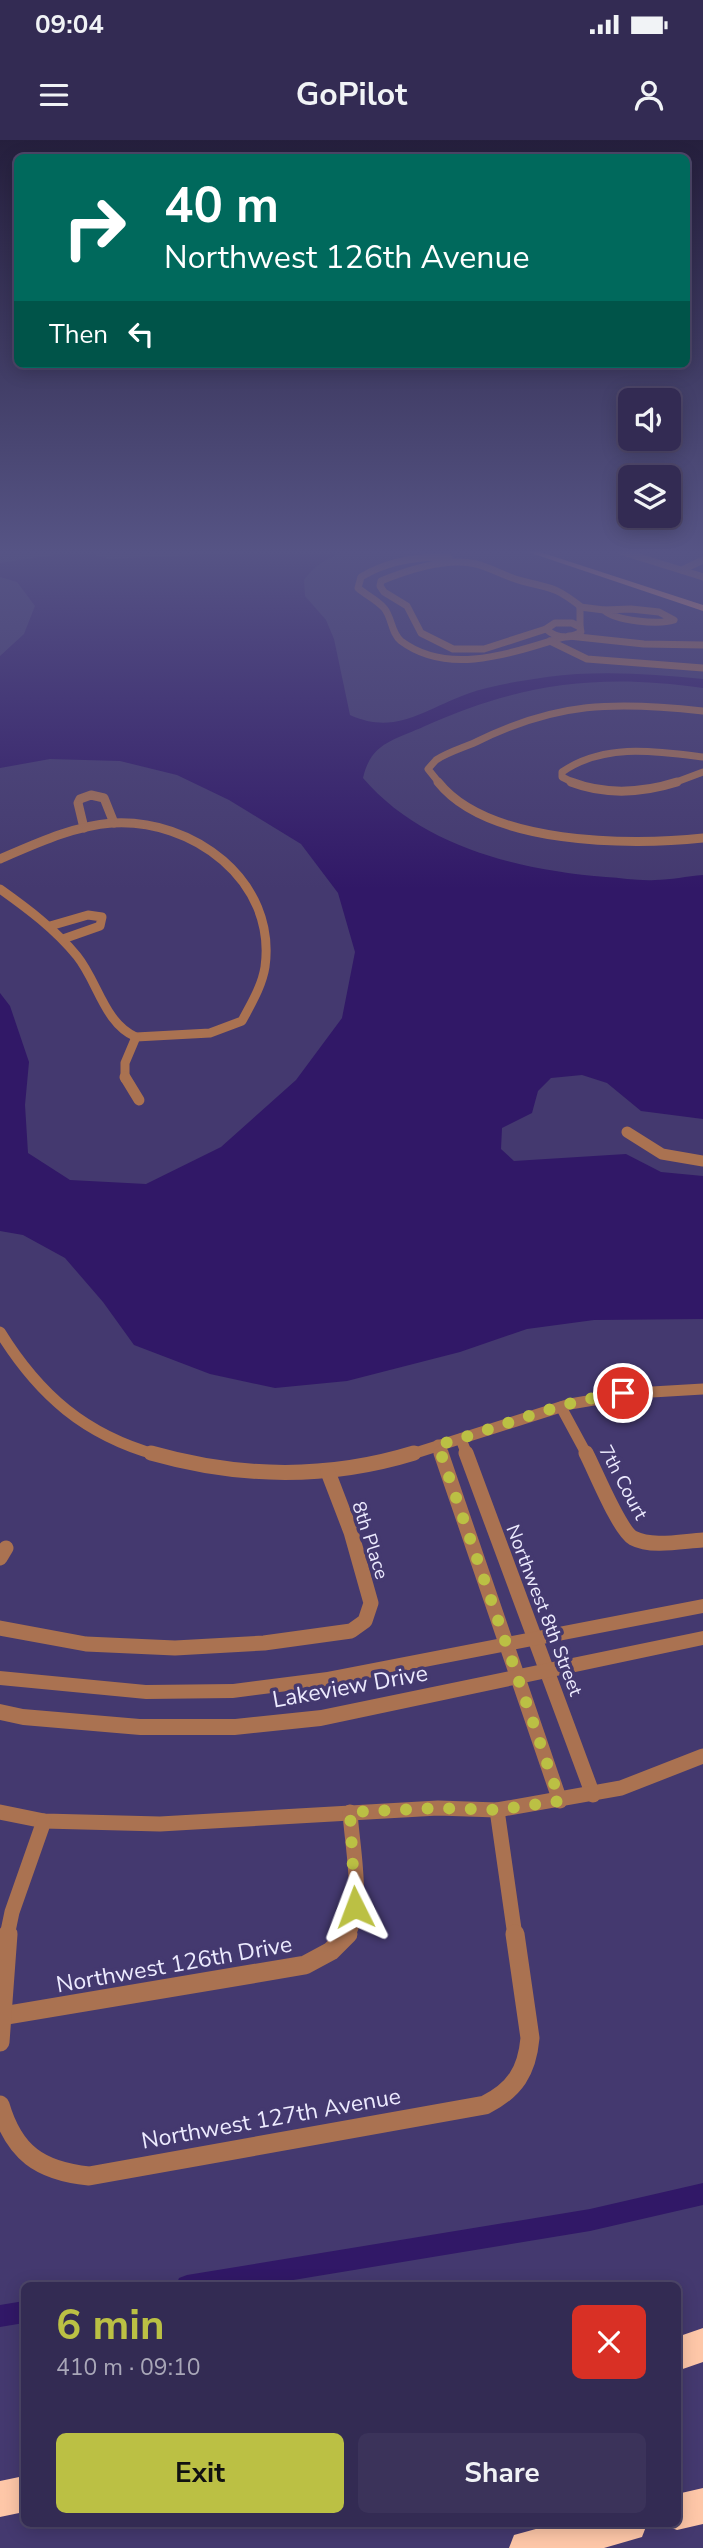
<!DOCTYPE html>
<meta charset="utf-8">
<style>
:root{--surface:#332b53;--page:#3b335a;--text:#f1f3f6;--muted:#a9a7b8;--line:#4e476a;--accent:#bbc044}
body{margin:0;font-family:"Nunito Sans",sans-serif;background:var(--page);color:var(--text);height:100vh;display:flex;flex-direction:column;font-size:26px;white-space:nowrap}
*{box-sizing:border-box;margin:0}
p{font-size:23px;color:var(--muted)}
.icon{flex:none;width:38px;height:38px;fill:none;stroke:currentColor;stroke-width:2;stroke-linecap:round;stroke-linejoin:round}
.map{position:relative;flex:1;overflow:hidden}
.side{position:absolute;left:21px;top:2142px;width:660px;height:245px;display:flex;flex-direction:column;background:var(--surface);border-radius:10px;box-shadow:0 4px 18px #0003,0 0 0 2px var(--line)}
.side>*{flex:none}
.top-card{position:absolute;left:14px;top:14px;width:676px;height:214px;border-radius:10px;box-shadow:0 4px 18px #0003,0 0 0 2px var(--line);background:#00695c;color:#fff;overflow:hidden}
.tools{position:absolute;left:618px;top:248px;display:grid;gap:14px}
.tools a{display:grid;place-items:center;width:63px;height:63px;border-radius:10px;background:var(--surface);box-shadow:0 4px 18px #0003,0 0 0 2px var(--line);font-size:35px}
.pin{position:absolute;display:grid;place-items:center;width:60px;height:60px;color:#fff;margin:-30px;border:4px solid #fff;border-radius:50%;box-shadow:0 2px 7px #0007}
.me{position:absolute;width:77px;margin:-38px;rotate:357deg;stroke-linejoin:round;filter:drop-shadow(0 0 5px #0008)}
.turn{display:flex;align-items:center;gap:24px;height:147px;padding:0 35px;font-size:32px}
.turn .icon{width:91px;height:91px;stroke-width:2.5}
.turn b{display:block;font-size:49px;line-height:60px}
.then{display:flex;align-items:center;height:66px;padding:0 35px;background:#0003;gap:14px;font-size:26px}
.round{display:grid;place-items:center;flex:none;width:74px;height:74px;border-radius:10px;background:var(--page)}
.head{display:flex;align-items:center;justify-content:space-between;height:119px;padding:0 35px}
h1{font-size:42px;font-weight:700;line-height:52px;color:var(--accent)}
.action{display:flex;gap:14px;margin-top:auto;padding:14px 35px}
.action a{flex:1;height:80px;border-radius:10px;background:var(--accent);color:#111;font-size:28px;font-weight:700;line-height:80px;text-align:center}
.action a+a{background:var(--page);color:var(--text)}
.status{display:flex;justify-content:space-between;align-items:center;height:49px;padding:0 35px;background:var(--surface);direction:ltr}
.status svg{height:19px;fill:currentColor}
header{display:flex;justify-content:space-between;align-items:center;height:91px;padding:0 35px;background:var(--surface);font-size:32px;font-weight:700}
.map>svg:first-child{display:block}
.water{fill:#311867}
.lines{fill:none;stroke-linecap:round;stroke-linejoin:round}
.canal{fill:#311867;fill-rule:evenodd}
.minor-far4{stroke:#aa7251;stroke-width:7}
.minor-far3{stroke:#aa7251;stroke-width:9}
.minor-far2{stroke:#aa7251;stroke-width:11}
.minor-far1{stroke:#aa7251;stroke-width:15}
.minor{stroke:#aa7251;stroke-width:19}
.tertiary{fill:#aa7251;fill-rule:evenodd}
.primary{fill:#ffa46e;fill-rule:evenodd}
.motorway{fill:#fec7a8;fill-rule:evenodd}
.route{stroke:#bbc044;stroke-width:12;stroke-dasharray:0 21.6}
.labels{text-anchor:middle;stroke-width:7;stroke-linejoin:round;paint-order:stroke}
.street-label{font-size:19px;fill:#eceafe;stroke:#44396f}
.near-street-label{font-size:23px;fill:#eceafe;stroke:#44396f}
</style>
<div class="status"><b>09:04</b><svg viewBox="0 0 49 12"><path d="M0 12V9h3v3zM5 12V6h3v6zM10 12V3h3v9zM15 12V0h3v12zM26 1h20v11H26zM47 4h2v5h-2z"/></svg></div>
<header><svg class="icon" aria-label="menu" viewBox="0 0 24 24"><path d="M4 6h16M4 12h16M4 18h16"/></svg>GoPilot<svg class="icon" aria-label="person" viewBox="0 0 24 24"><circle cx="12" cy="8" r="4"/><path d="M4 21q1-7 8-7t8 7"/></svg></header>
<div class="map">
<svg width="703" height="2408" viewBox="0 0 703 2408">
<rect width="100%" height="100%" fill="#44396f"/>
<!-- water -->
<path class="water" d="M55,412h40v3l13,4 153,-7h82c-16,6 -29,14 -39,28l1,16 21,24 8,19 16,76c46,21 75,-6 117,-21 25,-9 54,-13 80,-17 52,-7 104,-3 156,2v9c-104,-15 -182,-5 -278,38 -30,14 -54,16 -62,52 59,69 156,92 243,99 16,1 33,4 49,3 16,0 32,-4 48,-5v244l-62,-8 -34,-28 -25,-8 -31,3 -13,13 -6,22 -30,15 -1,21 13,12 112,-7 35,18 42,4v143l-109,1 -67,9 -67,23 -113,29 -72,7 -65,-14 -76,-29 -31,-43 -38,-44 -42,-23 -23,-4v-238l10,13 19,56 -4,43 3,48 42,27 76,4 75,-37 75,-67 46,-62 13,-66 -17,-59 -37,-49 -72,-44 -52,-25 -57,-14 -70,-2 -50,9v-112l24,-22 11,-28 -18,-24 -17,-5v-14l54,-8z"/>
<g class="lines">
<!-- canal -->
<g class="canal">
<polygon points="703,2043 703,2065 590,2091 257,2146 176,2146 179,2138 187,2135 590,2069"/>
<polygon points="24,2161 24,2183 0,2187 0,2165"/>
</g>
<!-- minor-far4 -->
<g class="minor-far4">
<polyline points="623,412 703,437"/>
<path d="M449,418c-31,-2 -61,3 -88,19l-3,11c8,7 19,12 26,20 8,9 7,25 17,33 48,36 113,11 163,-4"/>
<polyline points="682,430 703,420"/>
<polyline points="580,467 604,470"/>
<path d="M631,469l28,3 15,8c-15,5 -59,1 -70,-10z"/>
<path d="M555,483h17l8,4 1,5c-12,7 -24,7 -35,-3z"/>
<path d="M546,489l-62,20h-31l-32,-16 -14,-27 -23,-14 -4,-6 1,-5c27,-11 65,-24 95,-17 16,4 30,13 46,17 30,8 32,5 58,25v21"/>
<polyline points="569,496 644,504 703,505"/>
<polyline points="550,501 587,519 703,528"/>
<path d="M440,644l-12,-15 8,-9c12,-8 27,-12 40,-18 80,-40 139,-41 227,-31"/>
<path d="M576,644l-14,-7v-5c42,-29 93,-21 141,-15"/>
<polyline points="671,644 703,632"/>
</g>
<!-- minor-far3 -->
<g class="minor-far3">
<path d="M438,642c50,63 192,64 265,56"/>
<path d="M571,642c34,13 71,11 106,0"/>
<polyline points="84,688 78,663 80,659 91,655 104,658 114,683"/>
<path d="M0,719c35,-15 73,-33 112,-36 80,-5 165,57 153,144 -3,19 -14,37 -23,54l-32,12 -74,4"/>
<path d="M0,749c28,20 55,40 77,67 21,26 27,67 59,81l-11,26v16"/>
<polyline points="50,786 88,775 102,777 100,786 63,799"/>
</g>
<!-- minor-far2 -->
<g class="minor-far2">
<polyline points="125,937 139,960"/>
<polyline points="627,992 662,1014 703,1021"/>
<path d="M0,1192c39,63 85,103 157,123"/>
<polyline points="561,1267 587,1315"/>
<polyline points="461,1299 467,1315"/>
<polyline points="438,1305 441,1315"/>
<polyline points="409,1315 570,1264 635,1253 703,1249"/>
</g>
<!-- minor-far1 -->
<g class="minor-far1">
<path d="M151,1313c88,25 175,27 263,0"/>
<polyline points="441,1313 560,1661"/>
<polyline points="466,1313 593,1655"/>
<path d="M586,1313c9,17 33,77 47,85 19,10 50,3 70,2"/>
<polyline points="0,1418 6,1408"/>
<polyline points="0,1488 86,1504 175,1508 264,1503 351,1491 365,1481 371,1463 351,1392 328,1332"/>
<polyline points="497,1670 515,1796"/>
<polyline points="0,1672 44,1681 160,1684 438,1668 497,1670 621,1648 703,1616"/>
<polyline points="7,1796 12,1772 44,1681"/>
<path d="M347,1796c18,-31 5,-89 3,-124"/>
</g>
<!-- minor -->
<g class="minor">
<polyline points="2,1876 305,1825 331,1811 348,1794"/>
<polyline points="0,1902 8,1794"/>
<path d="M0,1965c14,48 40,66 89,71l396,-71c30,-15 42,-34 45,-67l-15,-104"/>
</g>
<!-- tertiary -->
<g class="tertiary">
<polygon points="703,1459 703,1473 327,1546 233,1558 146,1559 0,1545 0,1531 146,1545 233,1544 327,1532"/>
<polygon points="703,1491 703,1505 321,1586 235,1595 140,1595 23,1585 0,1580 0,1564 23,1569 140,1579 235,1579 321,1570"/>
</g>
<!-- primary -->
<polygon class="primary" points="528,412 540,412 703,465 703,471"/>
<!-- motorway -->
<g class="motorway">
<polygon points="703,2188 703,2222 677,2231 677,2197"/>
<polygon points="24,2336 24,2372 0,2377 0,2341"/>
<polygon points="703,2348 703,2384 677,2390 664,2385 677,2384 677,2354"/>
<polygon points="554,2384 647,2384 642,2397 604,2408 509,2408 514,2395"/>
</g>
</g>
<!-- sky -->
<linearGradient id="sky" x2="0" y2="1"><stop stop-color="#251f3d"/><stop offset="0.55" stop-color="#565485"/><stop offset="1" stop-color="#565485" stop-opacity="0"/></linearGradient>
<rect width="703" height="749" fill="url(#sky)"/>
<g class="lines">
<!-- route -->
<path class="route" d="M355,1767l-5,-95 88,-4 59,2 63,-9 -122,-356c62,-17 121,-44 185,-52"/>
</g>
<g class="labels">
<!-- street labels -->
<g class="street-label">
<text transform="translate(624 1342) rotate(62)" y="7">7th Court</text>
<text transform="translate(371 1400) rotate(72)" y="7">8th Place</text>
<text transform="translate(545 1470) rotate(69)" y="7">Northwest 8th Street</text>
</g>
<!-- near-street labels -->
<g class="near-street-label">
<text transform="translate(350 1546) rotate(-10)" y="8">Lakeview Drive</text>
<text transform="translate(174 1824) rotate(-10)" y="8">Northwest 126th Drive</text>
<text transform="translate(271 1978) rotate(-10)" y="8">Northwest 127th Avenue</text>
</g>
</g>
</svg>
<div class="tools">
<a><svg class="icon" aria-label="sound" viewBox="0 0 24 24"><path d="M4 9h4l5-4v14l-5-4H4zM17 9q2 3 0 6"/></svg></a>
<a><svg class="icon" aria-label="layers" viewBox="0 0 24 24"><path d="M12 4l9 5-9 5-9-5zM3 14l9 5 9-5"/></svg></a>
</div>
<div class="pin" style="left:623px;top:1253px;background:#d93025"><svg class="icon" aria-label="arrive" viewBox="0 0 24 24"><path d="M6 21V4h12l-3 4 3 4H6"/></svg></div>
<svg class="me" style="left:355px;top:1767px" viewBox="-20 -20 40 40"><path d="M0-17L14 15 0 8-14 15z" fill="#bbc044" stroke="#fff" stroke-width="4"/></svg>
<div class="top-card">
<div class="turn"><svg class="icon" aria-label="right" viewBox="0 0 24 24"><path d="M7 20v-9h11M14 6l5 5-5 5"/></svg><div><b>40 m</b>Northwest 126th Avenue</div></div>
<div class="then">Then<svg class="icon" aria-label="left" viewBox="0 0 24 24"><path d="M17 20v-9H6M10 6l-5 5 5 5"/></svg></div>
</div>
<section class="side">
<div class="head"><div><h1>6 min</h1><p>410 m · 09:10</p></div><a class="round" style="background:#d93025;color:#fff"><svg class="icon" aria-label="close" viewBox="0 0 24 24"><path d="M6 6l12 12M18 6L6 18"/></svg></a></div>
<div class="action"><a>Exit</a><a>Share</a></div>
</section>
</div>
